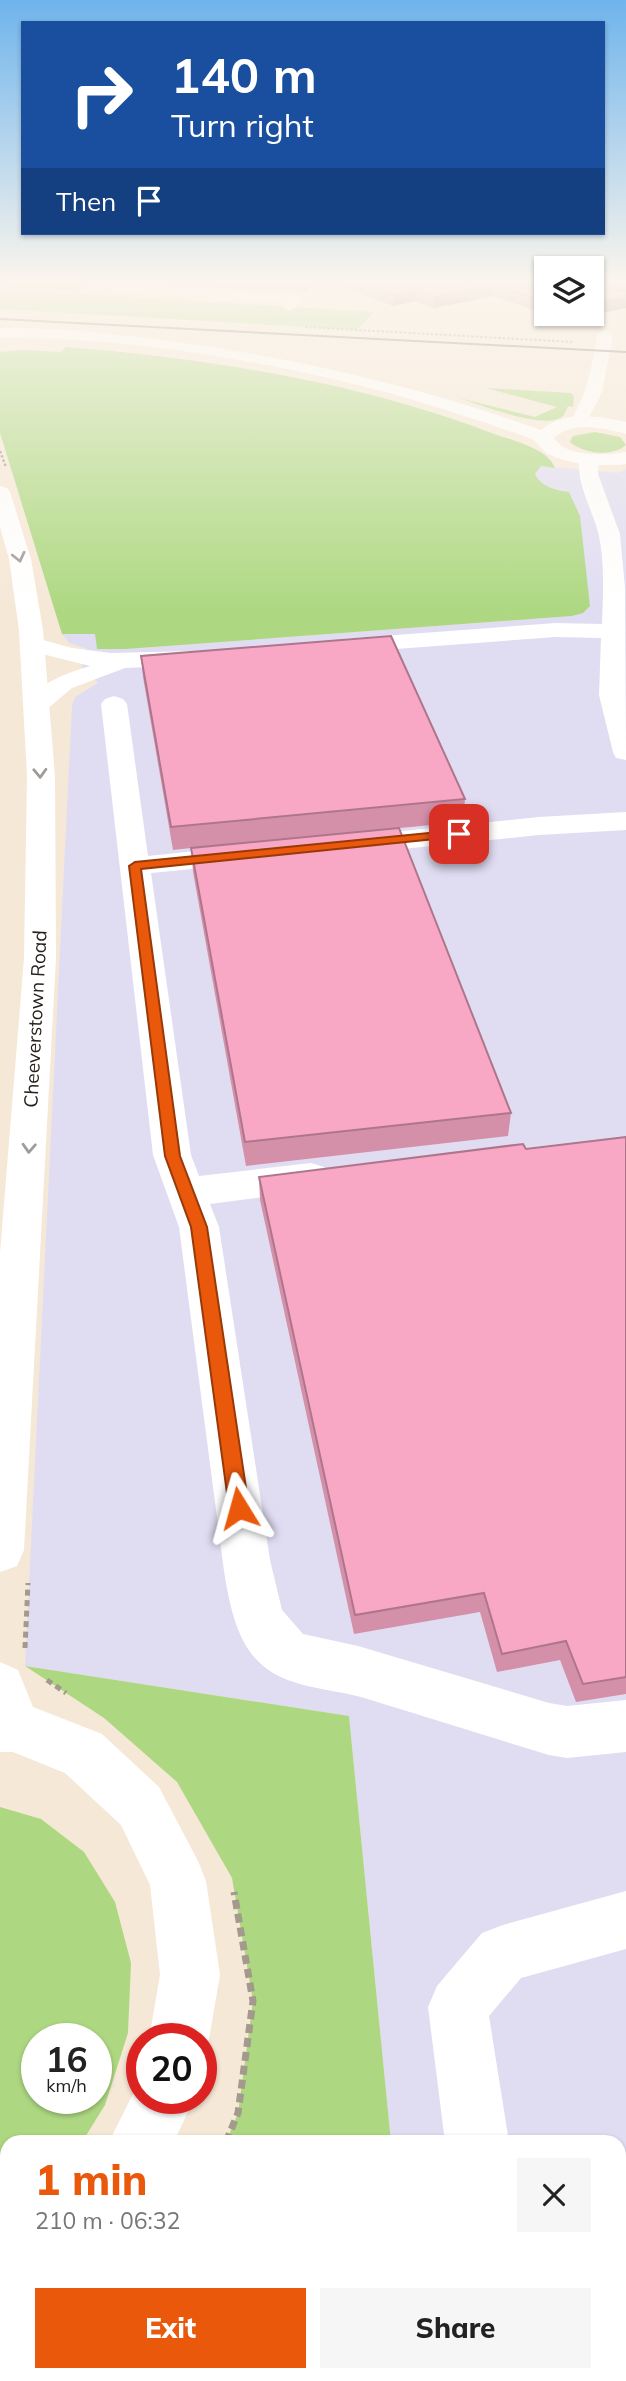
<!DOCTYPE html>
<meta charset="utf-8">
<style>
:root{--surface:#fff;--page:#f6f6f6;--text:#222;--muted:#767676;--accent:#ea580c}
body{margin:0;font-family:Mulish,sans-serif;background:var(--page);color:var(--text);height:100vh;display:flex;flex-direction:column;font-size:26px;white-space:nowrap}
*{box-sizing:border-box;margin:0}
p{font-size:23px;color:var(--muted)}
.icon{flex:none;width:38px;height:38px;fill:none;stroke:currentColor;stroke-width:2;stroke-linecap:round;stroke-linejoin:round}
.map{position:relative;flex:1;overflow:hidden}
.panel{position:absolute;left:0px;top:2135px;width:626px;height:247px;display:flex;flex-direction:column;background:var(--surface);border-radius:21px 21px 0 0;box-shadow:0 2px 5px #0004}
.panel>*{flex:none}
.hud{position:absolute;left:21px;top:21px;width:584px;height:214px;border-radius:0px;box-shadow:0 2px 5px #0004;background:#1a4fa0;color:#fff;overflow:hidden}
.tools{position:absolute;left:534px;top:256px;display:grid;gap:14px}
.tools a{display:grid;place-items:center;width:70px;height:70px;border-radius:0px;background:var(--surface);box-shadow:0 2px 5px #0004;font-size:35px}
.speed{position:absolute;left:21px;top:2023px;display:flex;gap:14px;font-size:35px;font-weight:700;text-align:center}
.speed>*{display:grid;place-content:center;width:91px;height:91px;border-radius:50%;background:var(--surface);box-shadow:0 2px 5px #0004;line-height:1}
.speed small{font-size:18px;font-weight:400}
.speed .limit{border:10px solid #d22;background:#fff;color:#111}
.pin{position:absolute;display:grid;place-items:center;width:60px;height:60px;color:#fff;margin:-30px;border-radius:14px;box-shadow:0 4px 10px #0006}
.me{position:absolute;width:77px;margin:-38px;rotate:352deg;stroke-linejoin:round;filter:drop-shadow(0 0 5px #0008)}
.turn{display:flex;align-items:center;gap:24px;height:147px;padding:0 35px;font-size:32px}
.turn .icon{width:91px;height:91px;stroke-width:2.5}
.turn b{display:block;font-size:49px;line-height:60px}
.then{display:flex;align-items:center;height:66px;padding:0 35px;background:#0003;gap:14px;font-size:26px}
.round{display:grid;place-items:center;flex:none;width:74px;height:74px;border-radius:0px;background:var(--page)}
.summary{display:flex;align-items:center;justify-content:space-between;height:119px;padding:0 35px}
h1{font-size:42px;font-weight:800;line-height:52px;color:var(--accent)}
.action{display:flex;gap:14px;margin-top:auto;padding:14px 35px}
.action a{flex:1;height:80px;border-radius:0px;background:var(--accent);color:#fff;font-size:28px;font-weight:800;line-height:80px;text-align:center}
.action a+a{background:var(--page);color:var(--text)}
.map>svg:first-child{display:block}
.commercial{fill:#e0ddf3}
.green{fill:#add881;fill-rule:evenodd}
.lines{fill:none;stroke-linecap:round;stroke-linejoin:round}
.path-far3{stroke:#a3998c;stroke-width:2;stroke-dasharray:2.5 2;stroke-linecap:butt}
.path-far2{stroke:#a3998c;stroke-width:2.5;stroke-dasharray:2.5 2;stroke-linecap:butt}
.path-far1{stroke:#a3998c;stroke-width:5;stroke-dasharray:6 4.5;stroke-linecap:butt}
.path{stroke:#a3998c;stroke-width:7;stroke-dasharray:9 5;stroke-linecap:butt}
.minor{fill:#fff;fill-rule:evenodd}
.major{fill:#fff;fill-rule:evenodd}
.tram{stroke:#776e64;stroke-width:2}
.wall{fill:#d590a9}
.shaded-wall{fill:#ae768a}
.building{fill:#f8a8c5;stroke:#ae768a;stroke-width:2}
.oneway{stroke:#9e9b98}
.route{fill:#ea580c;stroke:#983908;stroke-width:2}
.labels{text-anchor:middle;stroke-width:5;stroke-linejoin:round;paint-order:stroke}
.street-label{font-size:19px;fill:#27211b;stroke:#fff}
</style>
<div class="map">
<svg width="626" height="2381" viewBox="0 0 626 2381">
<rect width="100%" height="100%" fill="#f6e8d7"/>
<!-- commercial -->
<polygon class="commercial" points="541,466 618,473 626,469 626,2381 414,2381 414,2375 620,2375 620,2142 391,2142 349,1716 25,1666 72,705 75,697 98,683 82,667 87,649 69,643 62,634 95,634 126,649 572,616 569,492 547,487 538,480 535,474"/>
<!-- green -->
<g class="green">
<polygon points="44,279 94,279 75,291 0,287 0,282"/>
<polygon points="0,289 374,312 357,330 0,309"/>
<path d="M66,347c146,12 293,35 431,88 17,6 51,14 58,33l-14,-2 -6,8c6,13 21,16 34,18l11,24 10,90 -7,7 -11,3 -446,33h-29l-2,-15h-33l-62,-201v-81l23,-2 38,2z"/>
<path d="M486,388l85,5 3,4 -1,10 -5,-1c-2,6 -4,11 -10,13 -24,8 -78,-15 -103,-22l80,20 22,-10z"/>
<path d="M595,432l25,5 6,8c-13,12 -43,9 -56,-3l3,-6z"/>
<polygon points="25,1666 349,1716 391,2142 226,2142 238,2113 253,2001 232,1878 177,1782 104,1718"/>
<path d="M0,1807l41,12 43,33 31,50 16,61 -3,70 -23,72 -23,37h-75v81l-7,3zM37,2039h59v59h-59z"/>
<polygon points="105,2375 414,2375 414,2381 101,2381"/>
</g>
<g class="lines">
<!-- path-far3 -->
<g class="path-far3">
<polyline points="83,287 68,299 93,308"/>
<polyline points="305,327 573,342"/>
</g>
<!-- path-far2 -->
<polyline class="path-far2" points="0,451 6,467"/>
<!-- path-far1 -->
<g class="path-far1">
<polyline points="25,1648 28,1583"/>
<polyline points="47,1680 66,1693"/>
</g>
<!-- path -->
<g class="path">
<polyline points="226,2142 238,2113 253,2001 234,1892"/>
<polyline points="101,2381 105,2375"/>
</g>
<!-- minor -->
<g class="minor">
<polygon points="0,279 17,279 15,282 0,283"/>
<polygon points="109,279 124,279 121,284 295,295 302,299 294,309 289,311 281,306 284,303 118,292 104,284"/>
<path d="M605,330l8,5 -11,57 -18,35h-12l-3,-4c18,-27 23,-57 28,-88z"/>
<path d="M589,453l10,6 -1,15 22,60 5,54 1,172 -10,-2 -3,-6 -14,-57 2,-57 -45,-1 -214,16 -9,-2 -3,-5 3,-5 9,-2 214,-16 46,1c1,-30 3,-64 -4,-92 -7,-25 -21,-47 -19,-73z"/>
<path d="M32,637l40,11 39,5 81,-2 9,2 3,5 -3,5 -9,2 -67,3 -53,20 -26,22 -9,3 -9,-3 -4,-5c16,-23 41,-31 66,-39l-67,-17 -3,-5 3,-5z"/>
<path d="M114,696l9,3 4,5 21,152 96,-10 10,3 5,6 -5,6 -10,3 -93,9 40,282 8,21 112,-13 13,4 6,10 -6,10 -13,4 -101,13 9,23 51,333 12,50 21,24 55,12 191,57 18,3 59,-6v52l-59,6 -18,-3c-63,-19 -125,-39 -188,-58 -33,-9 -74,-9 -100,-33 -25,-22 -32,-62 -37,-93l-45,-344 -26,-72 -52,-451 4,-5z"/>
<polygon points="626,812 626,830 539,835 353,854 343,851 338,845 343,839 353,836 539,817"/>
<polygon points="626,1891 626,1949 521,1978 489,2016 509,2142 445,2142 428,2007 437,1986 482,1933 503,1925"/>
<polygon points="477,2375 547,2375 548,2381 478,2381"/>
</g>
<!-- major -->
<g class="major">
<path d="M0,328c62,-1 124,7 185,15 122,18 240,45 356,87 23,-20 58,-14 85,-8v12c-22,-6 -53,-14 -72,4 13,20 51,17 72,14v12c-26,3 -54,1 -78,-10 -8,-5 -10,-13 -19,-16 -42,-15 -84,-29 -126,-41 -122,-34 -276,-61 -403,-59z"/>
<polygon points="0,486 7,488 10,492 31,559 43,630 55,776 56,958 24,1550 17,1566 0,1572 0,1253 24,958 27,776 19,630 9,559 0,527"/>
<polygon points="0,1662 18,1670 33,1707 102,1734 159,1787 198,1861 206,1881 220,1975 209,2039 201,2059 201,2039 149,2039 160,1975 150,1885 121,1825 65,1773 13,1752 0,1752"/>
<polygon points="142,2076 142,2098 194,2098 174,2142 109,2142"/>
<polygon points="7,2249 7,2318 0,2321 0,2252"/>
<polygon points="7,2345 7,2375 54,2375 53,2381 0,2381 0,2348"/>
</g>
<!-- tram -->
<polyline class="tram" points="0,319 626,352"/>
</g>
<!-- wall -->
<g class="wall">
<polygon points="135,279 421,279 419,280 546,287 546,313 555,313 549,315 493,296 434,308 415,301 393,306 336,285 312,284 304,293 135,282"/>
<polygon points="425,279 546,279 546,285"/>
<polygon points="592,279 626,279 626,290 592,287 593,289 626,291 626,308 587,316 578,313 592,313"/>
<polygon points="141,656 465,799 463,822 192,848 511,1113 508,1136 246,1166 193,872 191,848 173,850 143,677"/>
<polygon points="626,1137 626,1694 576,1702 560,1660 497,1672 480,1612 354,1634 260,1200 259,1177 526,1149"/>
<polygon points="626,2316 626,2353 620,2322 620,2317"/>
</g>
<!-- shaded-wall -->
<g class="shaded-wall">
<polygon points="307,279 312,279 312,284 304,293 304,282"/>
<polygon points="494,285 493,296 434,308 434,297"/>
<polygon points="416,290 415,301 393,306 394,295"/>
<polygon points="626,297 626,308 587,316 588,313 592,313 592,304"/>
</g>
<!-- building -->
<g class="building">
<polygon points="249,279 307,279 304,282"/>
<polygon points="349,279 416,279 546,287 546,302 494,285 434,297 416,290 394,295"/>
<polygon points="592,287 593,289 626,291 626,297 592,304"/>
<polygon points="391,636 465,799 171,827 141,656"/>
<polygon points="399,828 511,1113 245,1142 191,848"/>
<polygon points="626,1137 626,1677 583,1684 566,1641 502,1654 484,1593 355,1615 259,1177 523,1144 526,1149"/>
</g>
<!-- one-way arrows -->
<defs><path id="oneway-chevron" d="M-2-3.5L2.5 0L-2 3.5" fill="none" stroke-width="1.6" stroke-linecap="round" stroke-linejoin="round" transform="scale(1.75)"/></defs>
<g class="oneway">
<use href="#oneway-chevron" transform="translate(19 557) rotate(77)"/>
<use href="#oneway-chevron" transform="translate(40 773) rotate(88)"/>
<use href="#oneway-chevron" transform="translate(29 1148) rotate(93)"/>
</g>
<!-- sky -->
<linearGradient id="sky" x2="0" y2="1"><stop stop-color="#6eb4ec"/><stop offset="0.46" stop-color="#fbf5ed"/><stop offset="1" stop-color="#fbf5ed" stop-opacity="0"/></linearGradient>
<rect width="626" height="612" fill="url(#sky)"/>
<!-- route -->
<polygon class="route" points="459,830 465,834 464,836 141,869 180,1156 207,1227 249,1508 246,1515 239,1517 232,1515 229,1508 191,1227 165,1156 129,866 135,862"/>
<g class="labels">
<!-- street labels -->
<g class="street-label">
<text transform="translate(35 1019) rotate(-87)" y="7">Cheeverstown Road</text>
</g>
</g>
</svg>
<div class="tools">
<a><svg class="icon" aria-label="layers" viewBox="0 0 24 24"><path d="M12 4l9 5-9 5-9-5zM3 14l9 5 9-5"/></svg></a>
</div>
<div class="speed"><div>16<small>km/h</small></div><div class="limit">20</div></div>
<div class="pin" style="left:459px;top:834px;background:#d93025"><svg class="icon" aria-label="arrive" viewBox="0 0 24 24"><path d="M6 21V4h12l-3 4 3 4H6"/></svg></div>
<svg class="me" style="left:239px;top:1508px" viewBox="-20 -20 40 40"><path d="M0-17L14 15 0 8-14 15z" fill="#ea580c" stroke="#fff" stroke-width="4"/></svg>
<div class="hud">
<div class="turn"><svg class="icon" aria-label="right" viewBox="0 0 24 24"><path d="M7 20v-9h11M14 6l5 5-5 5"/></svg><div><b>140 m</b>Turn right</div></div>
<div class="then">Then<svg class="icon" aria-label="arrive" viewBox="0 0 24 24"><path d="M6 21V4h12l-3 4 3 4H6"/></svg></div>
</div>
<section class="panel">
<div class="summary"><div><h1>1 min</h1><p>210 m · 06:32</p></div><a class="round"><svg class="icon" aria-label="close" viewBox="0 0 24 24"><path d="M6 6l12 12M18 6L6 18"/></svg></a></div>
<div class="action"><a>Exit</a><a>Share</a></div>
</section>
</div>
